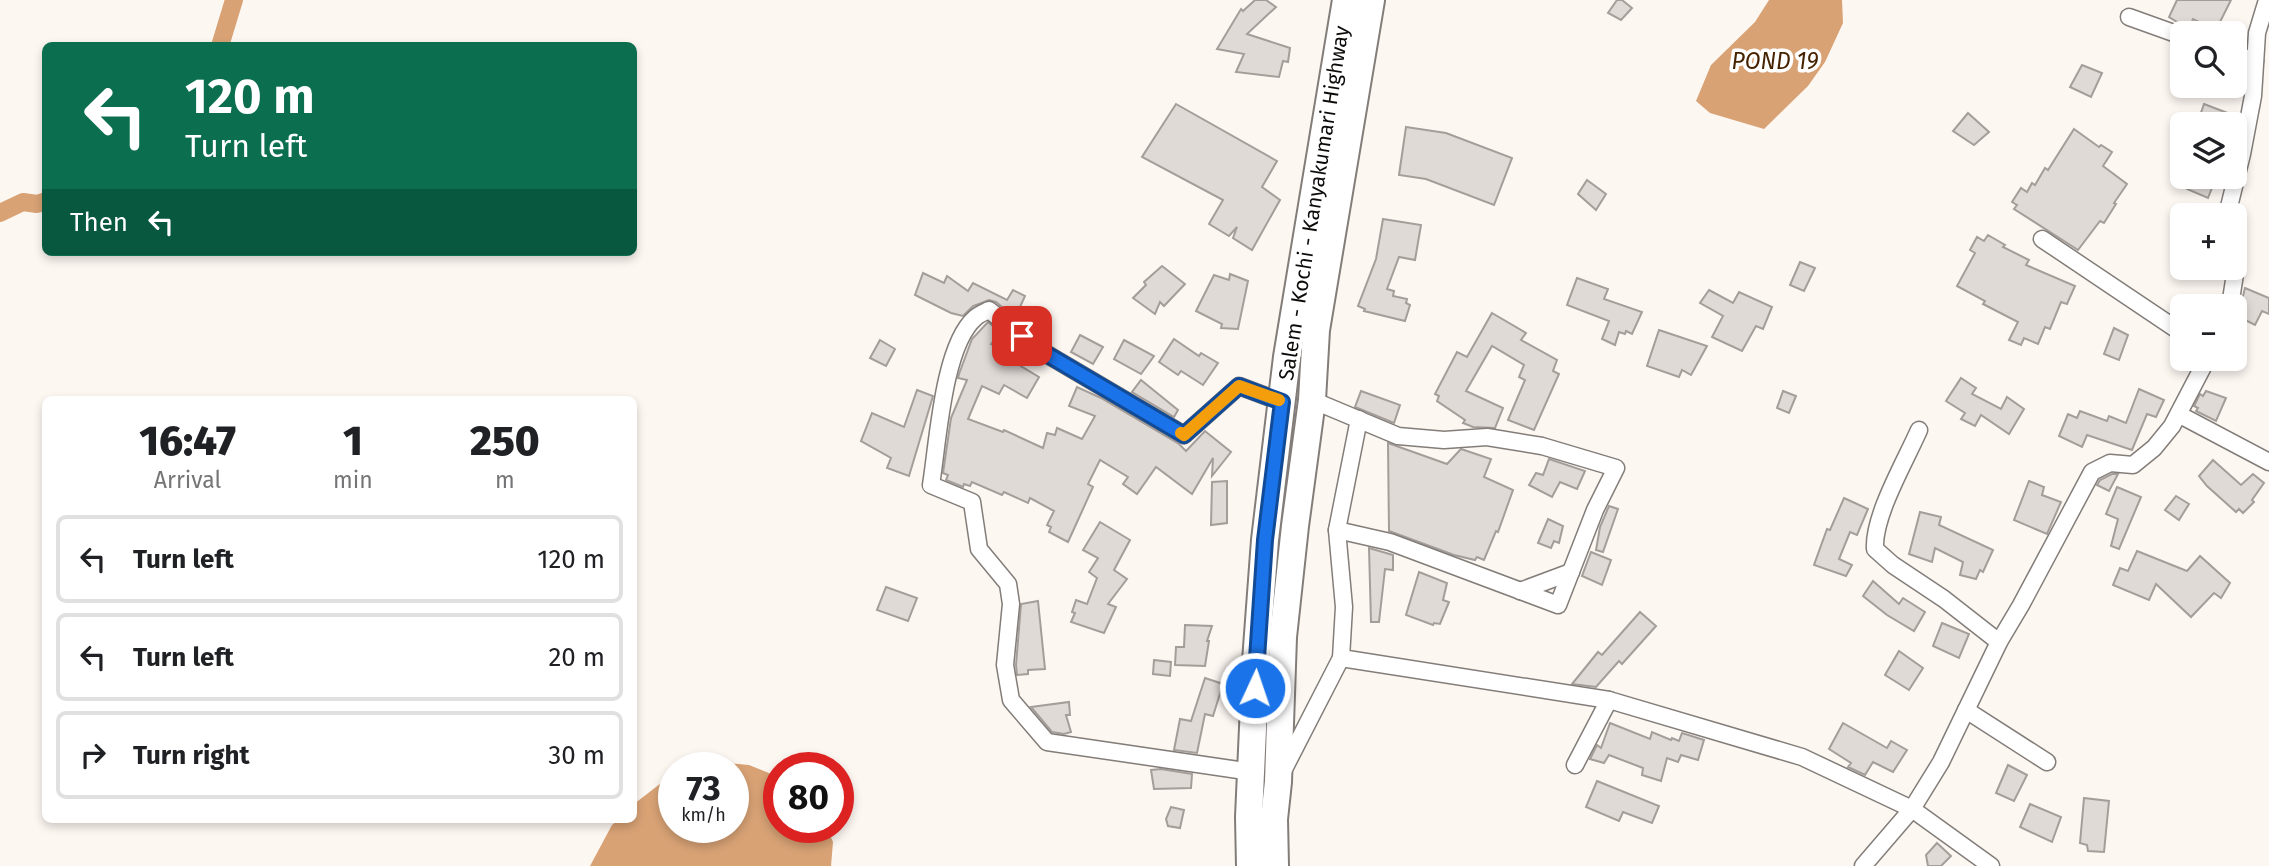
<!DOCTYPE html>
<meta charset="utf-8">
<style>
:root{--surface:#fff;--page:#f6f6f6;--text:#202124;--muted:#757577;--line:#e0e0e0}
body{margin:0;font-family:"Fira Sans",sans-serif;background:var(--page);color:var(--text);height:100vh;display:flex;flex-direction:column;font-size:26px;white-space:nowrap}
*{box-sizing:border-box;margin:0}
p{font-size:23px;color:var(--muted)}
.icon{flex:none;width:38px;height:38px;fill:none;stroke:currentColor;stroke-width:2;stroke-linecap:round;stroke-linejoin:round}
.map{position:relative;flex:1;overflow:hidden}
.sheet{position:absolute;left:42px;top:396px;width:595px;height:427px;display:flex;flex-direction:column;background:var(--surface);border-radius:10px;box-shadow:0 4px 10px #0003}
.sheet>*{flex:none}
.top-card{position:absolute;left:42px;top:42px;width:595px;height:214px;border-radius:10px;box-shadow:0 4px 10px #0003;background:#0b6e4f;color:#fff;overflow:hidden}
.buttons{position:absolute;left:2170px;top:21px;display:grid;gap:14px}
.buttons a{display:grid;place-items:center;width:77px;height:77px;border-radius:10px;background:var(--surface);box-shadow:0 4px 10px #0003;font-size:35px}
.speed{position:absolute;left:658px;top:752px;display:flex;gap:14px;font-size:35px;font-weight:700;text-align:center}
.speed>*{display:grid;place-content:center;width:91px;height:91px;border-radius:50%;background:var(--surface);box-shadow:0 4px 10px #0003;line-height:1}
.speed small{font-size:18px;font-weight:400}
.speed .limit{border:10px solid #d22;background:#fff;color:#111}
.pin{position:absolute;display:grid;place-items:center;width:60px;height:60px;color:#fff;margin:-30px;border-radius:14px;box-shadow:0 4px 10px #0006}
.me{position:absolute;width:77px;margin:-38px;rotate:3deg;stroke-linejoin:round;filter:drop-shadow(0 0 5px #0008)}
.turn{display:flex;align-items:center;gap:24px;height:147px;padding:0 28px;font-size:32px}
.turn .icon{width:91px;height:91px;stroke-width:2.5}
.turn b{display:block;font-size:49px;line-height:60px}
.then{display:flex;align-items:center;height:66px;padding:0 28px;background:#0003;gap:14px;font-size:26px}
.eta{display:flex;justify-content:space-evenly;align-items:center;height:119px;text-align:center}
.eta b{font-size:42px;font-weight:800;line-height:49px}
ul{padding:0;list-style:none}
li{display:flex;align-items:center;gap:21px;height:88px;margin:0 14px 10px;padding:0 14px;border:4px solid var(--line);border-radius:10px}
li div{flex:1}
li b{display:block;font-size:26px}
li em{font-style:normal}
.map>svg:first-child{display:block}
.water{fill:#d8a275}
.lines{fill:none;stroke-linecap:round;stroke-linejoin:round}
.canal{stroke:#d8a275;stroke-width:18}
.building{fill:#e0dad6;stroke:#a49e9a;stroke-width:2}
.minor-casing{stroke:#837d79;stroke-width:19}
.trunk-casing{stroke:#837d79;stroke-width:30}
.minor{stroke:#fff;stroke-width:16}
.trunk{stroke:#fff;stroke-width:26}
.route-casing{stroke:#114b97;stroke-width:18}
.route{stroke:#1a73e8;stroke-width:12}
.slow{stroke:#f59e0b;stroke-width:12}
.labels{text-anchor:middle;stroke-width:7;stroke-linejoin:round;paint-order:stroke}
.street-label{font-size:21px;fill:#0d0b0a;stroke:#fff}
.water-label{font-size:23px;font-style:italic;fill:#462300;stroke:#fff}
</style>
<div class="map">
<svg width="2269" height="866" viewBox="0 0 2269 866">
<rect width="100%" height="100%" fill="#fdf7f2"/>
<!-- water -->
<g class="water">
<polygon points="1769,0 1842,0 1843,23 1825,62 1808,86 1764,129 1710,113 1696,101 1711,65 1755,22"/>
<polygon points="706,761 749,765 779,777 779,828 827,828 833,842 831,866 590,866 612,825 619,819 634,819 634,804 665,780 674,776 674,828 733,828 733,768 690,768"/>
</g>
<g class="lines">
<!-- canal -->
<g class="canal">
<polyline points="220,46 234,0"/>
<polyline points="0,213 23,202 37,204 46,201"/>
</g>
</g>
<!-- building -->
<g class="building">
<polygon points="1255,0 1266,0 1276,7 1247,34 1290,48 1288,62 1283,61 1279,77 1236,72 1244,54 1217,49 1241,9 1243,11"/>
<polygon points="1617,0 1622,0 1632,8 1621,20 1608,13"/>
<polygon points="2177,0 2231,0 2216,30 2193,19 2189,29 2169,17"/>
<polygon points="2082,65 2102,73 2091,97 2070,87"/>
<polygon points="1176,104 1277,161 1262,187 1280,200 1252,250 1233,238 1237,227 1229,236 1209,224 1223,200 1142,157"/>
<polygon points="2204,104 2238,117 2237,124 2197,124"/>
<polygon points="1968,113 1989,132 1974,145 1953,131"/>
<polygon points="1406,127 1446,133 1512,158 1494,205 1426,179 1399,175"/>
<polygon points="2074,129 2099,147 2101,145 2112,152 2103,166 2127,184 2114,203 2116,204 2104,223 2100,221 2078,250 2014,209 2017,205 2012,202 2021,188 2027,192 2032,183 2035,185 2045,168 2048,170"/>
<polygon points="2192,177 2207,177 2215,180 2208,198 2187,189"/>
<polygon points="1587,180 1606,194 1596,210 1578,194"/>
<polygon points="1383,219 1421,225 1415,260 1399,257 1387,289 1394,291 1393,296 1407,299 1406,303 1410,305 1405,321 1364,311 1365,309 1358,306 1376,259"/>
<polygon points="1988,235 2005,245 2003,247 2029,260 2026,265 2075,286 2067,304 2061,302 2050,329 2045,327 2038,344 2024,338 2021,345 2009,340 2018,322 1983,304 1985,301 1957,286 1975,253 1970,250 1977,237 1984,241"/>
<polygon points="1800,262 1815,268 1804,291 1790,285"/>
<polygon points="1162,266 1185,284 1164,306 1160,302 1155,314 1133,298 1146,285 1144,282"/>
<polygon points="923,273 944,283 947,276 968,291 973,283 1007,300 1013,290 1025,296 1015,318 996,302 989,300 973,306 963,316 951,313 915,295"/>
<polygon points="1230,274 1248,281 1238,329 1221,328 1222,324 1196,311 1214,275 1229,280"/>
<polygon points="1577,278 1608,289 1604,299 1642,312 1632,334 1626,331 1625,334 1619,332 1615,345 1602,339 1609,321 1567,305"/>
<polygon points="2245,288 2269,298 2269,314 2262,311 2255,325 2235,315 2240,308"/>
<polygon points="1709,290 1733,303 1739,292 1772,307 1763,329 1756,326 1742,351 1712,337 1723,316 1700,303"/>
<polygon points="1492,313 1526,333 1521,340 1557,360 1553,371 1559,374 1534,430 1508,420 1525,380 1519,377 1524,365 1492,346 1466,391 1503,408 1495,428 1473,427 1463,423 1465,420 1437,401 1439,396 1435,394 1457,352 1467,357"/>
<polygon points="988,322 1000,332 991,344 1017,356 1014,362 1039,377 1027,398 1004,385 999,394 982,386 968,419 1003,432 1004,430 1043,448 1047,433 1055,435 1057,428 1082,439 1095,416 1069,406 1077,387 1101,398 1179,444 1186,451 1205,431 1231,452 1212,476 1213,458 1192,494 1156,467 1137,494 1123,484 1128,477 1100,460 1088,484 1093,487 1068,542 1049,532 1051,527 1047,525 1054,511 1030,498 1028,503 1004,492 1002,495 972,482 970,486 964,484 963,487 946,480 948,475 943,473 951,418 967,380 958,378 959,374 972,339"/>
<polygon points="2114,328 2128,335 2119,360 2104,354"/>
<polygon points="1659,330 1707,346 1691,375 1682,370 1679,377 1647,366"/>
<polygon points="1080,335 1103,347 1093,364 1071,352"/>
<polygon points="1174,339 1199,356 1201,353 1218,363 1203,385 1181,371 1178,375 1159,362"/>
<polygon points="880,340 895,349 886,366 870,358"/>
<polygon points="1124,340 1154,356 1141,374 1114,359"/>
<polygon points="1961,378 1976,388 1972,394 2001,409 2007,397 2024,409 2009,434 1981,415 1975,426 1961,419 1965,413 1946,401"/>
<polygon points="1141,380 1178,410 1174,417 1132,392"/>
<polygon points="2139,389 2164,400 2156,417 2147,414 2132,450 2087,435 2082,447 2059,436 2068,414 2077,418 2080,411 2107,421 2109,416 2126,423"/>
<polygon points="917,390 933,396 909,476 887,468 891,458 861,441 872,413 904,427"/>
<polygon points="1361,391 1400,405 1394,423 1355,407"/>
<polygon points="1783,391 1796,396 1789,413 1777,408"/>
<polygon points="2206,391 2226,398 2216,421 2196,411 2198,408 2194,406 2200,394 2203,396"/>
<polygon points="1388,443 1447,464 1461,449 1491,459 1484,477 1513,490 1498,532 1496,531 1484,560 1477,557 1475,560 1454,555 1389,531"/>
<polygon points="1549,459 1585,471 1577,489 1560,482 1552,497 1529,485 1536,473 1543,475"/>
<polygon points="2213,460 2241,485 2253,474 2264,483 2252,500 2254,502 2243,513 2239,509 2236,512 2207,486 2199,476"/>
<polygon points="2112,474 2118,474 2109,491 2097,485 2100,480"/>
<polygon points="1227,481 1227,523 1211,525 1212,482"/>
<polygon points="2029,481 2044,487 2042,495 2061,502 2047,534 2014,520"/>
<polygon points="2117,487 2141,497 2119,549 2111,546 2118,519 2106,514"/>
<polygon points="2176,496 2189,504 2179,520 2165,510"/>
<polygon points="1844,498 1868,509 1857,535 1850,532 1839,559 1852,565 1846,576 1814,565 1827,529 1830,530"/>
<polygon points="1609,506 1618,509 1603,552 1596,550 1600,527"/>
<polygon points="1920,512 1941,517 1939,525 1993,550 1983,572 1980,570 1976,579 1960,575 1963,562 1935,548 1932,562 1909,554"/>
<polygon points="1548,519 1563,526 1559,543 1554,541 1551,548 1538,543"/>
<polygon points="1100,522 1130,540 1114,570 1127,579 1108,604 1116,607 1104,633 1071,622 1075,613 1072,612 1076,600 1087,604 1097,578 1089,572 1098,558 1083,550"/>
<polygon points="1369,548 1393,555 1393,570 1385,569 1379,622 1371,622"/>
<polygon points="2137,551 2187,571 2200,556 2230,583 2221,598 2214,593 2191,617 2156,584 2149,600 2113,585 2120,568 2128,571"/>
<polygon points="1591,552 1611,560 1602,585 1582,576"/>
<polygon points="1419,572 1447,583 1443,600 1449,602 1440,624 1434,623 1433,625 1406,615"/>
<polygon points="1873,581 1899,604 1903,598 1925,612 1914,631 1887,615 1863,596"/>
<polygon points="886,587 917,598 908,621 877,610"/>
<polygon points="1038,601 1045,669 1028,670 1028,674 1017,675 1016,665 1021,604"/>
<polygon points="1640,612 1656,626 1622,664 1619,661 1596,687 1572,684 1598,652 1602,655"/>
<polygon points="1942,623 1969,634 1959,658 1933,646"/>
<polygon points="1185,625 1212,626 1207,641 1209,641 1205,666 1175,665 1176,647 1184,647"/>
<polygon points="1899,651 1923,668 1909,690 1885,675"/>
<polygon points="1154,660 1171,662 1170,676 1153,674"/>
<polygon points="1205,678 1223,684 1213,716 1205,714 1197,753 1174,750 1180,719 1191,721"/>
<polygon points="1069,702 1070,715 1066,715 1071,732 1064,734 1052,732 1031,707"/>
<polygon points="1610,723 1650,739 1652,732 1671,740 1672,738 1679,741 1682,733 1704,740 1698,760 1681,755 1678,762 1667,758 1661,781 1642,775 1643,768 1609,755 1604,763 1590,759 1597,745 1601,748"/>
<polygon points="1843,723 1887,748 1891,741 1907,750 1893,772 1873,762 1865,775 1848,767 1851,763 1829,749"/>
<polygon points="2008,765 2027,775 2014,801 1996,793"/>
<polygon points="1161,769 1192,774 1191,788 1154,789 1151,770"/>
<polygon points="1597,781 1659,806 1652,823 1623,812 1619,821 1586,807"/>
<polygon points="2084,798 2109,801 2104,852 2088,851 2087,845 2080,843"/>
<polygon points="2030,804 2061,817 2052,842 2020,827"/>
<polygon points="1171,807 1184,810 1180,828 1168,826 1166,819"/>
<polygon points="1937,843 1951,856 1941,866 1928,866 1926,855"/>
</g>
<g class="lines">
<!-- minor casing -->
<g class="minor-casing">
<g id="minor">
<polyline points="2129,17 2182,36"/>
<polyline points="2235,54 2255,61"/>
<polyline points="2227,215 2242,154 2253,96 2257,33 2267,0"/>
<polyline points="2042,239 2182,333"/>
<polyline points="2230,306 2235,274 2232,268"/>
<polyline points="1312,400 1398,436 1444,440 1487,437 1542,446 1616,468 1595,510 1558,605 1390,542 1337,530"/>
<polyline points="2180,415 2269,462"/>
<polyline points="1359,419 1337,530 1344,607 1341,658 1609,700 1802,757 1912,809 1991,866"/>
<path d="M1919,430c-14,32 -46,86 -44,119l18,16 51,34 55,43"/>
<polyline points="1520,591 1571,572"/>
<polyline points="1966,710 2047,762"/>
<polyline points="1575,765 1609,700"/>
<polyline points="1283,771 1341,658"/>
<path d="M1252,772l-205,-30 -36,-42 -6,-35 6,-61 -3,-20 -29,-35 -7,-47 -41,-17c7,-43 12,-139 44,-167 4,-4 10,-6 14,-8l49,39 146,86 55,-49 43,16"/>
<polyline points="1863,866 1912,809 1941,762 1999,642 2021,605 2092,472 2110,463 2133,465 2154,448 2172,426 2207,359"/>
</g>
</g>
<!-- trunk casing -->
<g class="trunk-casing">
<g id="trunk">
<polyline points="1250,866 1249,817 1256,661 1265,540 1287,357 1346,0"/>
<polyline points="1275,866 1274,819 1278,782 1283,637 1295,526 1312,400 1316,330 1371,0"/>
</g>
</g>
<!-- minor -->
<use href="#minor" class="minor"/>
<!-- trunk -->
<use href="#trunk" class="trunk"/>
</g>
<g class="lines">
<!-- route casing -->
<g class="route-casing">
<polyline id="route" points="1022,336 1038,349 1184,435 1239,386 1282,402 1265,540 1255,688"/>
</g>
<!-- route -->
<use href="#route" class="route"/>
<!-- slow -->
<polyline class="slow" points="1181,433 1184,435 1239,386 1279,400"/>
</g>
<g class="labels">
<!-- street labels -->
<g class="street-label">
<text transform="translate(1314 203) rotate(-81)" y="7">Salem - Kochi - Kanyakumari Highway</text>
</g>
<!-- water labels -->
<g class="water-label">
<text x="1775" y="69">POND 19</text>
</g>
</g>
</svg>
<div class="buttons">
<a><svg class="icon" aria-label="search" viewBox="0 0 24 24"><circle cx="10" cy="10" r="6"/><path d="M15 15l6 6"/></svg></a>
<a><svg class="icon" aria-label="layers" viewBox="0 0 24 24"><path d="M12 4l9 5-9 5-9-5zM3 14l9 5 9-5"/></svg></a>
<a>+</a>
<a>−</a>
</div>
<div class="speed"><div>73<small>km/h</small></div><div class="limit">80</div></div>
<div class="pin" style="left:1022px;top:336px;background:#d93025"><svg class="icon" aria-label="arrive" viewBox="0 0 24 24"><path d="M6 21V4h12l-3 4 3 4H6"/></svg></div>
<svg class="me" style="left:1255px;top:688px" viewBox="-20 -20 40 40"><circle r="17" fill="#1a73e8" stroke="#fff" stroke-width="3"/><path d="M0-11L8 9 0 5-8 9z" fill="#fff"/></svg>
<div class="top-card">
<div class="turn"><svg class="icon" aria-label="left" viewBox="0 0 24 24"><path d="M17 20v-9H6M10 6l-5 5 5 5"/></svg><div><b>120 m</b>Turn left</div></div>
<div class="then">Then<svg class="icon" aria-label="left" viewBox="0 0 24 24"><path d="M17 20v-9H6M10 6l-5 5 5 5"/></svg></div>
</div>
<section class="sheet">
<div class="eta">
<div><b>16:47</b><p>Arrival</p></div>
<div><b>1</b><p>min</p></div>
<div><b>250</b><p>m</p></div>
</div>
<ul>
<li><svg class="icon" aria-label="left" viewBox="0 0 24 24"><path d="M17 20v-9H6M10 6l-5 5 5 5"/></svg><div><b>Turn left</b></div><em>120 m</em></li>
<li><svg class="icon" aria-label="left" viewBox="0 0 24 24"><path d="M17 20v-9H6M10 6l-5 5 5 5"/></svg><div><b>Turn left</b></div><em>20 m</em></li>
<li><svg class="icon" aria-label="right" viewBox="0 0 24 24"><path d="M7 20v-9h11M14 6l5 5-5 5"/></svg><div><b>Turn right</b></div><em>30 m</em></li>
</ul>
</section>
</div>
